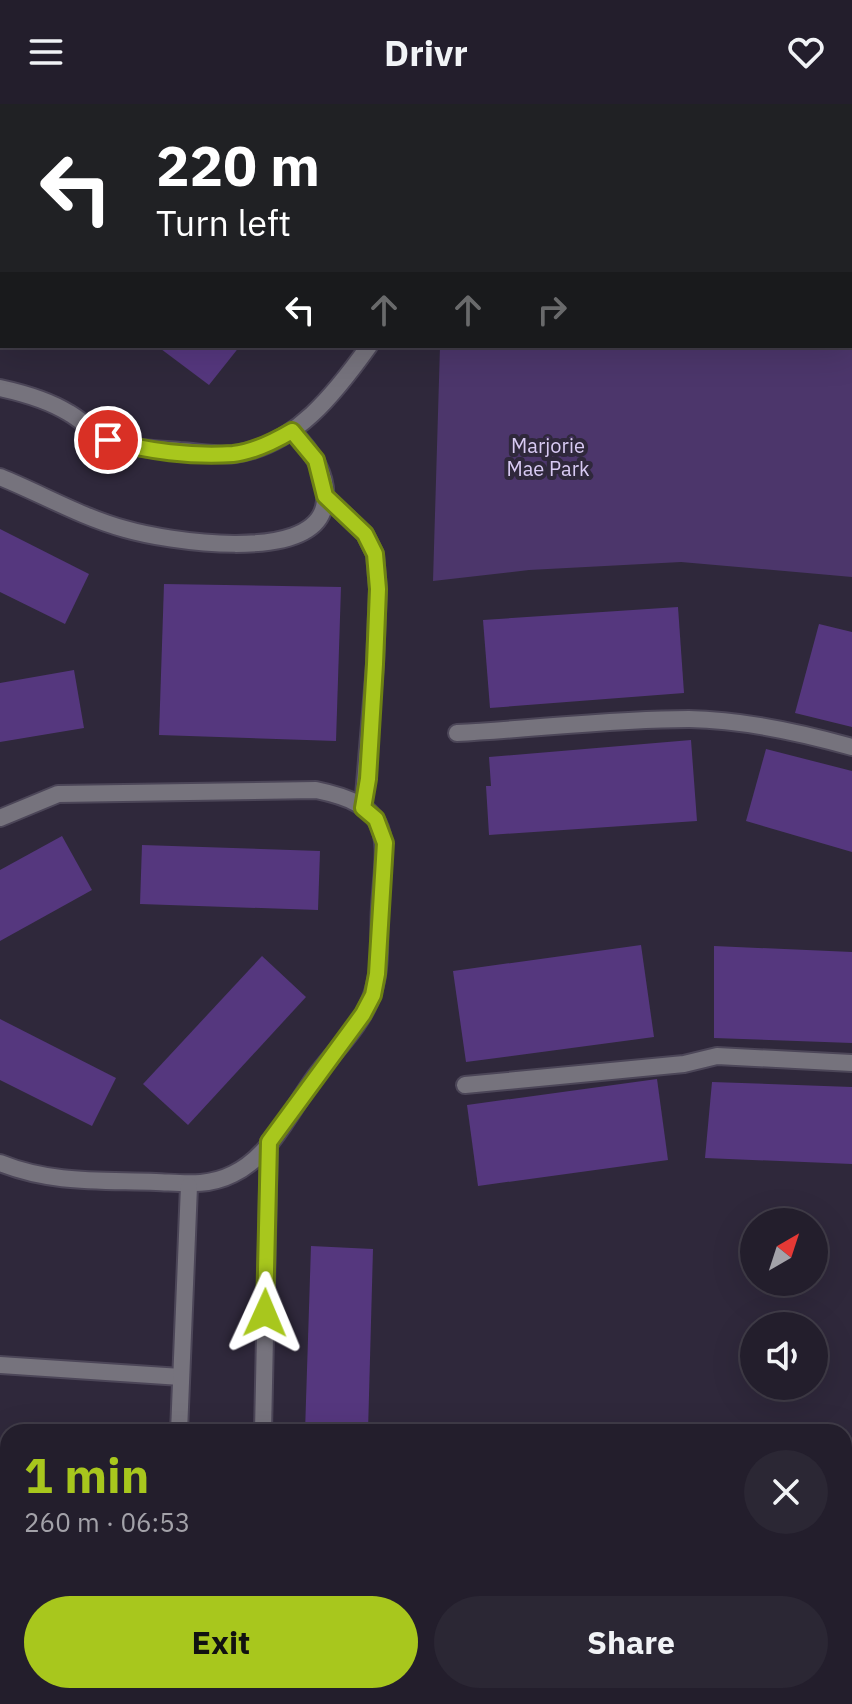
<!DOCTYPE html>
<meta charset="utf-8">
<style>
:root{--surface:#231e2c;--page:#2b2734;--text:#f1f3f6;--muted:#a3a2a9;--line:#403c48;--accent:#a8c71d}
body{margin:0;font-family:"IBM Plex Sans",sans-serif;background:var(--page);color:var(--text);height:100vh;display:flex;flex-direction:column;font-size:30px;white-space:nowrap}
*{box-sizing:border-box;margin:0}
p{font-size:26px;color:var(--muted)}
.icon{flex:none;width:44px;height:44px;fill:none;stroke:currentColor;stroke-width:2;stroke-linecap:round;stroke-linejoin:round}
.map{position:relative;flex:1;overflow:hidden}
.details{position:absolute;left:0px;top:1320px;width:852px;height:280px;display:flex;flex-direction:column;background:var(--surface);border-radius:24px 24px 0 0;box-shadow:0 8px 32px #0002,0 0 0 2px var(--line)}
.details>*{flex:none}
.banner{position:absolute;left:0px;top:0px;width:852px;height:244px;box-shadow:0 8px 32px #0002,0 0 0 2px var(--line);background:#202124;color:#fff;overflow:hidden}
.needle{width:52px;rotate:39deg}
.tools{position:absolute;left:740px;top:1104px;display:grid;gap:16px}
.tools a{display:grid;place-items:center;width:88px;height:88px;border-radius:50%;background:var(--surface);box-shadow:0 8px 32px #0002,0 0 0 2px var(--line);font-size:40px}
.pin{position:absolute;display:grid;place-items:center;width:68px;height:68px;color:#fff;margin:-34px;border:4px solid #fff;border-radius:50%;box-shadow:0 2px 8px #0007}
.me{position:absolute;width:88px;margin:-44px;rotate:1deg;stroke-linejoin:round;filter:drop-shadow(0 0 6px #0008)}
.turn{display:flex;align-items:center;gap:28px;height:168px;padding:0 24px;font-size:36px}
.turn .icon{width:104px;height:104px;stroke-width:2.5}
.turn b{display:block;font-size:56px;line-height:68px}
.lanes{display:flex;align-items:center;height:76px;padding:0 24px;background:#0003;justify-content:center;gap:40px;direction:ltr}
.lanes .off{opacity:.35}
.round{display:grid;place-items:center;flex:none;width:84px;height:84px;border-radius:42px;background:var(--page)}
.head{display:flex;align-items:center;justify-content:space-between;height:136px;padding:0 24px}
h1{font-size:48px;font-weight:700;line-height:60px;color:var(--accent)}
.primary-button{display:flex;gap:16px;margin-top:auto;padding:16px 24px}
.primary-button a{flex:1;height:92px;border-radius:48px;background:var(--accent);color:#111;font-size:32px;font-weight:700;line-height:92px;text-align:center}
.primary-button a+a{background:var(--page);color:var(--text)}
header{display:flex;justify-content:space-between;align-items:center;height:104px;padding:0 24px;background:var(--surface);font-size:36px;font-weight:700}
.map>svg:first-child{display:block}
.green{fill:#4c366b}
.forest{fill:#64468e}
.building{fill:#55377e}
.lines{fill:none;stroke-linecap:round;stroke-linejoin:round}
.lane-casing{stroke:#4c4658;stroke-width:20}
.secondary-casing{stroke:#4c4658;stroke-width:20}
.lane{stroke:#76737d;stroke-width:16}
.secondary{stroke:#a09aaa;stroke-width:16}
.route-casing{stroke:#6d8113;stroke-width:20}
.route{stroke:#a8c71d;stroke-width:14}
.labels{text-anchor:middle;stroke-width:8;stroke-linejoin:round;paint-order:stroke}
.park-label{font-size:20px;fill:#d8caf3;stroke:#2f283b}
</style>
<header><svg class="icon" aria-label="menu" viewBox="0 0 24 24"><path d="M4 6h16M4 12h16M4 18h16"/></svg>Drivr<svg class="icon" aria-label="heart" viewBox="0 0 24 24"><path d="M12 20l-8-8c-3-5 5-10 8-4 3-6 11-1 8 4z"/></svg></header>
<div class="map">
<svg width="852" height="1600" viewBox="0 0 852 1600">
<rect width="100%" height="100%" fill="#2f283b"/>
<!-- green -->
<polygon class="green" points="447,0 852,0 852,473 681,458 529,466 433,477 440,242 850,242 850,2"/>
<!-- forest -->
<polygon class="forest" points="844,1484 852,1484 852,1600 0,1600 0,1545 8,1545 8,1592 844,1592"/>
<!-- building -->
<g class="building">
<polygon points="157,242 240,242 209,281"/>
<polygon points="0,425 89,470 65,520 0,488"/>
<polygon points="164,480 341,483 336,637 159,631"/>
<polygon points="678,503 684,589 490,604 483,516"/>
<polygon points="819,520 852,528 852,623 795,609"/>
<polygon points="74,566 84,624 0,638 0,579"/>
<polygon points="691,636 697,717 489,731 486,682 491,682 489,653"/>
<polygon points="766,645 852,667 852,748 746,717"/>
<polygon points="62,732 92,786 0,837 0,766"/>
<polygon points="142,741 320,747 318,806 140,800"/>
<polygon points="641,841 654,933 466,958 453,867"/>
<polygon points="714,842 852,848 852,939 714,934"/>
<polygon points="262,852 306,893 188,1021 143,980"/>
<polygon points="0,915 116,974 92,1022 0,976"/>
<polygon points="657,975 668,1056 478,1082 467,1001"/>
<polygon points="712,978 852,983 852,1060 705,1054"/>
<polygon points="311,1142 373,1145 368,1328 305,1328"/>
</g>
<g class="lines">
<!-- lane casing -->
<g class="lane-casing">
<g id="lane">
<polyline points="381,0 382,2"/>
<path d="M0,284c23,5 48,12 69,25 14,8 24,20 40,27 23,9 47,9 71,11 18,1 38,5 55,3 60,-8 101,-62 134,-108"/>
<path d="M0,373c42,17 81,40 125,52 41,12 185,35 199,-22 7,-30 -12,-56 -32,-76"/>
<polyline points="325,392 365,430 375,450 378,485 375,560 363,704"/>
<path d="M457,629c77,-4 155,-14 232,-14 56,1 110,13 163,28"/>
<path d="M0,714l58,-24 258,-4c83,17 68,50 64,117 -2,28 2,58 -7,85 -9,32 -39,59 -58,85 -24,33 -44,79 -82,97 -26,13 -50,9 -77,8 -54,-2 -104,2 -156,-19"/>
<polyline points="465,981 684,960 717,952 852,959"/>
<polyline points="0,1261 181,1273"/>
<polyline points="179,1328 189,1082"/>
<polyline points="263,1328 269,1038"/>
</g>
</g>
<!-- secondary casing -->
<g class="secondary-casing">
<g id="secondary">
<polyline points="844,1490 852,1490"/>
<polyline points="0,1508 8,1508"/>
</g>
</g>
<!-- lane -->
<use href="#lane" class="lane"/>
<!-- secondary -->
<use href="#secondary" class="secondary"/>
</g>
<g class="lines">
<!-- route casing -->
<g class="route-casing">
<path id="route" d="M108,336c38,11 85,17 125,14 20,-2 42,-13 59,-23l24,29 9,36 40,38 10,20 3,35 -3,75 -7,115 -5,29 13,11 9,24 -8,131 -4,21 -10,19 -94,128 -4,171"/>
</g>
<!-- route -->
<use href="#route" class="route"/>
</g>
<g class="labels">
<!-- park labels -->
<g class="park-label">
<text x="548" y="349">Marjorie<tspan x="548" dy="23">Mae Park</tspan></text>
</g>
</g>
</svg>
<div class="tools">
<a><svg class="needle" viewBox="-14 -14 28 28"><path d="M0-13l5 13h-10z" fill="#e53935"/><path d="M0 13l5-13h-10z" fill="#a3a2a9"/></svg></a>
<a><svg class="icon" aria-label="sound" viewBox="0 0 24 24"><path d="M4 9h4l5-4v14l-5-4H4zM17 9q2 3 0 6"/></svg></a>
</div>
<div class="pin" style="left:108px;top:336px;background:#d93025"><svg class="icon" aria-label="arrive" viewBox="0 0 24 24"><path d="M6 21V4h12l-3 4 3 4H6"/></svg></div>
<svg class="me" style="left:265px;top:1209px" viewBox="-20 -20 40 40"><path d="M0-17L14 15 0 8-14 15z" fill="#a8c71d" stroke="#fff" stroke-width="4"/></svg>
<div class="banner">
<div class="turn"><svg class="icon" aria-label="left" viewBox="0 0 24 24"><path d="M17 20v-9H6M10 6l-5 5 5 5"/></svg><div><b>220 m</b>Turn left</div></div>
<div class="lanes"><svg class="icon" aria-label="left" viewBox="0 0 24 24"><path d="M17 20v-9H6M10 6l-5 5 5 5"/></svg><svg class="icon off" aria-label="ahead" viewBox="0 0 24 24"><path d="M12 20V5M6 11l6-6 6 6"/></svg><svg class="icon off" aria-label="ahead" viewBox="0 0 24 24"><path d="M12 20V5M6 11l6-6 6 6"/></svg><svg class="icon off" aria-label="right" viewBox="0 0 24 24"><path d="M7 20v-9h11M14 6l5 5-5 5"/></svg></div>
</div>
<section class="details">
<div class="head"><div><h1>1 min</h1><p>260 m · 06:53</p></div><a class="round"><svg class="icon" aria-label="close" viewBox="0 0 24 24"><path d="M6 6l12 12M18 6L6 18"/></svg></a></div>
<div class="primary-button"><a>Exit</a><a>Share</a></div>
</section>
</div>
